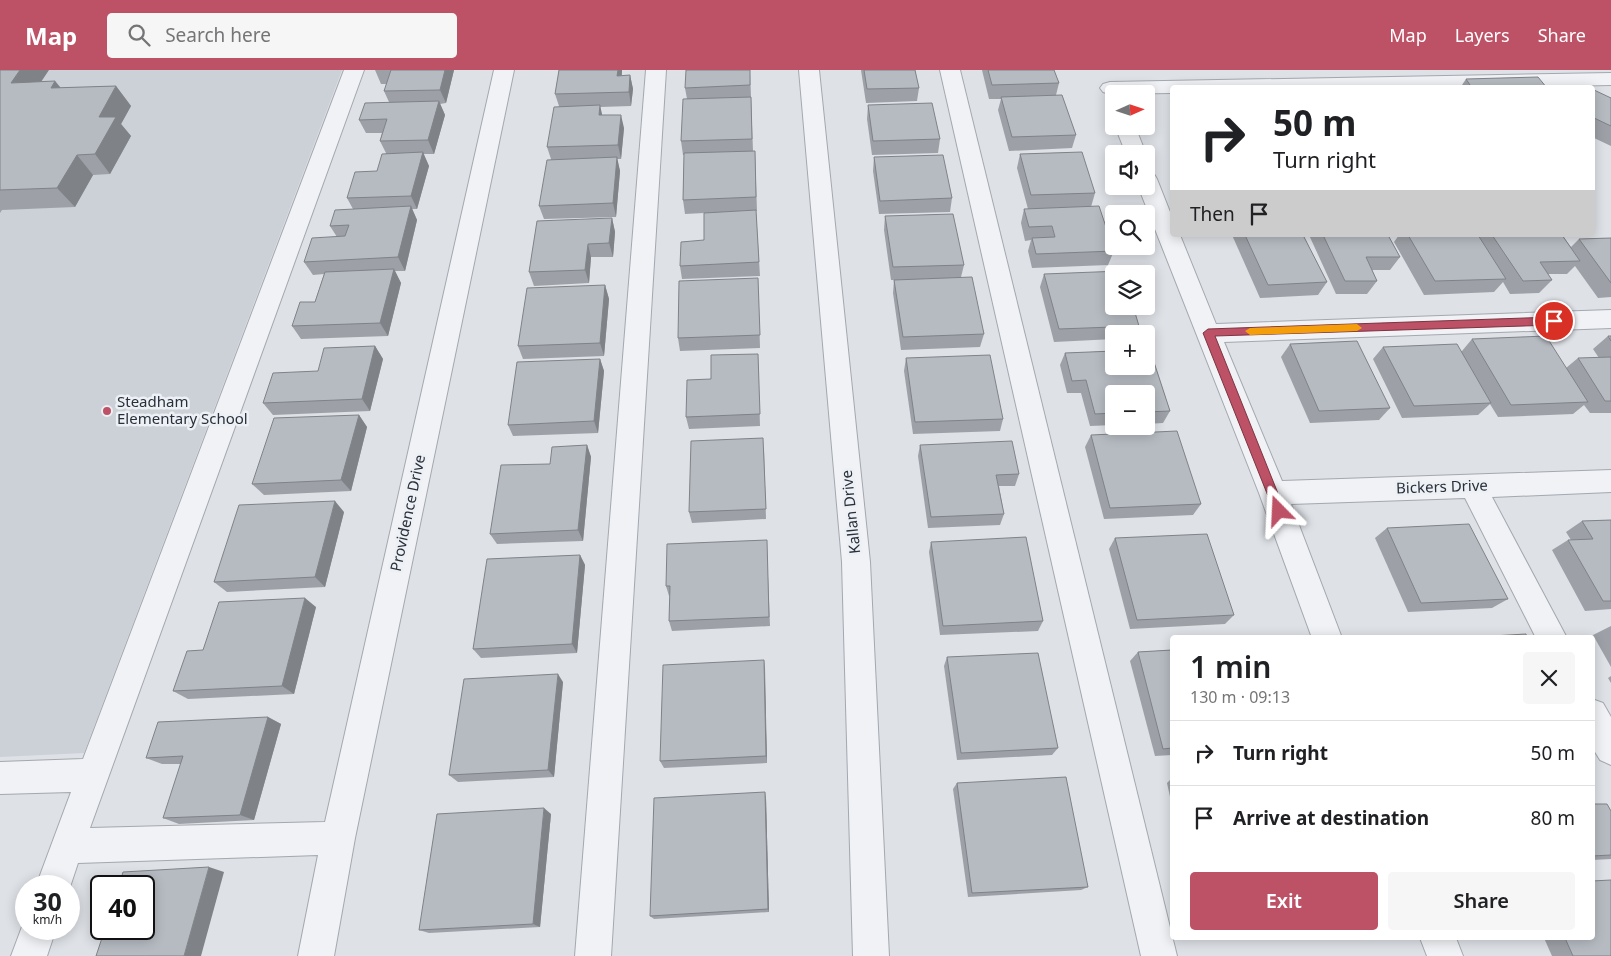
<!DOCTYPE html>
<meta charset="utf-8">
<style>
:root{--surface:#fff;--page:#f6f6f6;--text:#202124;--muted:#757577;--line:#e0e0e0;--accent:#bd5166}
body{margin:0;font-family:"Noto Sans",sans-serif;background:var(--page);color:var(--text);height:100vh;display:flex;flex-direction:column;font-size:19px;white-space:nowrap}
*{box-sizing:border-box;margin:0}
p{font-size:16px;color:var(--muted)}
.icon{flex:none;width:28px;height:28px;fill:none;stroke:currentColor;stroke-width:2;stroke-linecap:round;stroke-linejoin:round}
.map{position:relative;flex:1;overflow:hidden}
.panel{position:absolute;left:1170px;top:565px;width:425px;height:305px;display:flex;flex-direction:column;background:var(--surface);border-radius:5px;box-shadow:0 2px 12px #0003}
.panel>*{flex:none}
.hud{position:absolute;left:1170px;top:15px;width:425px;height:152px;border-radius:5px;box-shadow:0 2px 12px #0003;background:#fff;color:var(--text);overflow:hidden}
.needle{width:32px;rotate:87deg}
.tools{position:absolute;left:1105px;top:15px;display:grid;gap:10px}
.tools a{display:grid;place-items:center;width:50px;height:50px;border-radius:5px;background:var(--surface);box-shadow:0 2px 12px #0003;font-size:25px}
.speed{position:absolute;left:15px;top:805px;display:flex;gap:10px;font-size:25px;font-weight:700;text-align:center}
.speed>*{display:grid;place-content:center;width:65px;height:65px;border-radius:50%;background:var(--surface);box-shadow:0 2px 12px #0003;line-height:1}
.speed small{font-size:12px;font-weight:400}
.speed .limit{border:2px solid #111;border-radius:8px;background:#fff;color:#111}
.pin{position:absolute;display:grid;place-items:center;width:42px;height:42px;color:#fff;margin:-21px;border:2px solid #fff;border-radius:50%;box-shadow:0 1px 5px #0007}
.me{position:absolute;width:55px;margin:-28px;rotate:339deg;stroke-linejoin:round;filter:drop-shadow(0 0 4px #0008)}
.turn{display:flex;align-items:center;gap:18px;height:105px;padding:0 20px;font-size:22px}
.turn .icon{width:65px;height:65px;stroke-width:2.5}
.turn b{display:block;font-size:35px;line-height:42px}
.then{display:flex;align-items:center;height:48px;padding:0 20px;background:#0003;gap:10px;font-size:19px}
.round{display:grid;place-items:center;flex:none;width:52px;height:52px;border-radius:5px;background:var(--page)}
.headline{display:flex;align-items:center;justify-content:space-between;height:85px;padding:0 20px}
h1{font-size:30px;font-weight:600;line-height:38px}
.primary-button{display:flex;gap:10px;margin-top:auto;padding:10px 20px}
.primary-button a{flex:1;height:58px;border-radius:5px;background:var(--accent);color:#fff;font-size:20px;font-weight:600;line-height:58px;text-align:center}
.primary-button a+a{background:var(--page);color:var(--text)}
ul{padding:0;list-style:none}
li{display:flex;align-items:center;gap:15px;height:65px;padding:0 20px;border-top:1px solid var(--line)}
li div{flex:1}
li b{display:block;font-size:19px}
li em{font-style:normal}
header{display:flex;align-items:center;gap:30px;box-sizing:border-box;height:70px;padding:0 25px;background:var(--accent);color:#fff}
header strong{font-size:24px}
nav{display:flex;gap:28px;margin-inline-start:auto;font-size:18px}
.search{width:350px;height:45px;background:var(--page);display:flex;align-items:center;gap:12px;box-sizing:border-box;padding:0 18px;border-radius:5px;color:var(--muted);font-size:19px}
.map>svg:first-child{display:block}
.built{fill:#ccd1d7}
.lines{fill:none;stroke-linecap:round;stroke-linejoin:round}
.minor-casing{stroke:#a4a8af;stroke-width:2}
.minor{fill:#f0f2f5;fill-rule:evenodd}
.wall{fill:#9da1a7}
.shaded-wall{fill:#7f8388}
.building{fill:#b6bbc2;stroke:#7f8388}
.route{fill:#bd5166;stroke:#7b3542}
.slow{fill:#f59e0b}
.poi-dot{fill:#bd5166;stroke:#edf0f4;stroke-width:2}
.labels{text-anchor:middle;stroke-width:5;stroke-linejoin:round;paint-order:stroke}
.poi-label{font-size:15px;fill:#29303b;stroke:#edf0f4;text-anchor:start}
.street-label{font-size:15px;fill:#29303b;stroke:#edf0f4}
</style>
<header>
<strong>Map</strong>
<div class="search"><svg class="icon" aria-label="search" viewBox="0 0 24 24"><circle cx="10" cy="10" r="6"/><path d="M15 15l6 6"/></svg>Search here</div>
<nav><a>Map</a><a>Layers</a><a>Share</a></nav>
</header>
<div class="map">
<svg width="1611" height="886" viewBox="0 0 1611 886">
<rect width="100%" height="100%" fill="#dee1e6"/>
<!-- built -->
<polygon class="built" points="0,0 342,0 84,683 0,687"/>
<g class="lines">
<!-- minor casing -->
<g class="minor-casing">
<g id="minor">
<polygon points="344,0 364,0 90,758 325,752 494,0 514,0 355,768 334,886 298,886 318,785 78,793 69,820 69,816 36,816 71,722 0,724 0,692 83,689"/>
<polygon points="646,0 666,0 611,886 575,886"/>
<polygon points="799,0 819,0 870,492 889,886 853,886 842,492"/>
<polygon points="940,0 960,0 1177,886 1141,886"/>
<polygon points="1611,3 1611,15 1464,18 1172,18 1172,23 1110,24 1103,22 1100,18 1103,14 1110,12"/>
<polygon points="1115,56 1135,56 1146,84 1126,84"/>
<polygon points="1146,102 1154,104 1157,109 1172,147 1172,165 1180,165 1216,254 1611,240 1611,258 1224,272 1282,411 1611,400 1611,422 1492,427 1567,568 1536,568 1465,428 1291,434 1342,568 1312,568 1259,423 1138,116 1146,116"/>
<polygon points="1592,629 1603,633 1611,647 1611,695 1600,690 1592,677"/>
<polygon points="26,846 26,859 56,859 47,886 11,886"/>
<polygon points="1420,868 1456,868 1463,886 1427,886"/>
</g>
</g>
<!-- minor -->
<use href="#minor" class="minor"/>
</g>
<!-- wall -->
<g class="wall">
<polygon points="0,0 41,12 55,11 61,18 116,16 131,36 121,54 131,66 110,104 93,105 75,137 2,140 0,143"/>
<polygon points="375,0 454,0 446,33 440,34 445,45 434,84 423,84 429,96 417,139 412,139 417,150 405,201 395,201 401,213 388,266 301,269 292,256 315,232 324,204 313,205 304,192 337,167 330,156 353,139 347,128 377,101 386,83 380,71 382,63 366,63 359,50 389,32 384,21 387,14 381,14"/>
<polygon points="559,0 622,0 622,6 630,5 633,19 631,36 600,37 602,45 624,58 621,89 617,89 620,101 616,147 544,149 539,136 551,89 547,77 559,36 555,24"/>
<polygon points="750,0 753,81 755,81 757,141 756,141 760,206 682,209 680,196 704,170 704,143 685,144 683,130 684,85 683,85 681,71 687,29 685,18"/>
<polygon points="861,0 915,0 919,18 917,31 866,33"/>
<polygon points="982,0 1054,0 1059,13 1056,25 1076,65 1072,78 1009,81 998,40 1001,29 989,29"/>
<polygon points="1466,9 1547,18 1460,18"/>
<polygon points="1592,21 1611,28 1611,76 1592,67"/>
<polygon points="868,35 940,69 938,83 872,85 867,49"/>
<polygon points="1020,84 1095,123 1091,137 1028,139 1017,98"/>
<polygon points="874,87 952,128 950,142 879,144 873,101"/>
<polygon points="1024,139 1114,181 1108,195 1032,198 1028,181 1031,170 1025,171 1021,153"/>
<polygon points="885,146 964,195 961,207 984,264 980,277 901,280 893,223 894,210 891,210 884,160"/>
<polygon points="612,148 615,162 613,187 591,187 589,213 534,216 529,202"/>
<polygon points="1232,165 1303,165 1327,212 1318,225 1260,228"/>
<polygon points="1309,165 1388,165 1400,187 1390,200 1372,200 1377,211 1367,224 1336,224"/>
<polygon points="1399,165 1478,165 1479,167 1481,165 1562,165 1571,177 1579,169 1611,168 1611,227 1598,228 1575,196 1567,204 1548,204 1552,210 1539,223 1510,224 1503,212 1494,222 1424,225 1394,172"/>
<polygon points="1044,204 1139,256 1136,264 1114,264 1114,269 1054,272 1040,217"/>
<polygon points="758,208 760,278 680,281 678,268"/>
<polygon points="605,215 609,229 604,286 523,289 518,276"/>
<polygon points="1608,266 1611,266 1611,343 1590,343 1584,335 1573,344 1498,347 1490,334 1478,345 1402,348 1373,289 1383,277 1462,281 1472,269 1566,298 1578,288 1599,288 1593,279"/>
<polygon points="1290,274 1390,338 1379,350 1310,353 1281,287"/>
<polygon points="375,276 383,289 370,341 273,345 263,333"/>
<polygon points="1146,280 1150,280 1170,341 1163,353 1146,354 1146,324 1114,324 1114,355 1090,356 1081,323 1067,323 1060,295 1065,283 1114,281 1114,296 1146,296"/>
<polygon points="758,284 760,356 689,359 686,347 711,309"/>
<polygon points="906,288 1003,349 1000,361 913,364 904,301"/>
<polygon points="600,289 604,301 598,363 513,366 508,355"/>
<polygon points="359,345 367,357 351,421 264,425 252,414"/>
<polygon points="1091,365 1201,434 1193,445 1104,449 1085,377"/>
<polygon points="587,375 591,387 583,471 497,474 490,464 550,394"/>
<polygon points="920,375 1019,404 1015,416 999,416 1004,444 1000,455 928,458 918,386"/>
<polygon points="764,380 766,449 692,453 689,442"/>
<polygon points="344,442 325,517 227,522 214,512"/>
<polygon points="1611,450 1611,539 1585,541 1552,480 1568,470 1571,470 1566,462 1582,451"/>
<polygon points="1387,458 1508,529 1492,538 1408,542 1375,468"/>
<polygon points="1115,468 1234,545 1225,554 1130,559 1109,479"/>
<polygon points="931,472 1043,551 1038,561 940,565 929,482"/>
<polygon points="767,480 770,556 672,561 669,551 670,525 669,526 666,516"/>
<polygon points="580,485 585,495 577,583 481,588 473,579"/>
<polygon points="316,537 294,624 188,629 173,621 203,580"/>
<polygon points="1611,556 1611,597 1593,565"/>
<polygon points="1172,580 1172,685 1155,686 1130,591 1138,582"/>
<polygon points="947,587 1058,678 1052,685 957,690 944,596"/>
<polygon points="764,590 767,693 664,698 660,691"/>
<polygon points="1611,606 1611,613 1608,608"/>
<polygon points="563,612 554,707 458,712 449,705"/>
<polygon points="268,647 281,654 254,750 179,754 163,748 181,694 162,694 146,688"/>
<polygon points="1172,708 1172,736 1167,713"/>
<polygon points="957,713 1088,817 1081,820 968,827 953,719"/>
<polygon points="766,728 769,842 654,849 650,846"/>
<polygon points="1592,734 1611,741 1611,789 1592,790"/>
<polygon points="551,744 540,857 429,863 419,860"/>
<polygon points="1544,868 1592,868 1611,886 1552,886"/>
</g>
<!-- shaded-wall -->
<g class="shaded-wall">
<polygon points="20,0 49,0 27,33 11,13"/>
<polygon points="445,0 454,0 446,33 440,20"/>
<polygon points="618,0 622,0 622,1 620,20 617,6"/>
<polygon points="630,5 633,19 631,36 629,22"/>
<polygon points="55,11 71,31 51,18"/>
<polygon points="116,16 131,36 121,54 131,66 110,104 95,84 99,47"/>
<polygon points="439,31 445,45 434,84 428,70"/>
<polygon points="600,35 603,49 599,45"/>
<polygon points="621,45 624,58 621,89 618,75"/>
<polygon points="423,82 429,96 417,139 411,126"/>
<polygon points="77,85 93,105 75,137 57,118"/>
<polygon points="617,87 620,101 616,147 613,133"/>
<polygon points="411,136 417,150 405,201 398,187"/>
<polygon points="612,148 615,162 613,187 609,173"/>
<polygon points="588,174 591,187 589,213 585,200"/>
<polygon points="394,199 401,213 388,266 380,253"/>
<polygon points="605,215 609,229 604,286 600,273"/>
<polygon points="375,276 383,289 370,341 362,329"/>
<polygon points="600,289 604,301 598,363 594,351"/>
<polygon points="359,345 367,357 351,421 341,410"/>
<polygon points="587,375 591,387 583,471 578,460"/>
<polygon points="335,431 344,442 325,517 315,507"/>
<polygon points="580,485 585,495 577,583 572,574"/>
<polygon points="305,528 316,537 294,624 282,616"/>
<polygon points="764,590 765,598 767,693 766,686"/>
<polygon points="558,604 563,612 554,707 548,700"/>
<polygon points="268,647 281,654 254,750 240,745"/>
<polygon points="765,722 766,728 769,842 768,839"/>
<polygon points="544,738 551,744 540,857 533,854"/>
<polygon points="209,797 224,802 201,886 184,886"/>
</g>
<!-- building -->
<g class="building">
<polygon points="0,0 20,0 11,13 55,11 51,18 116,16 99,47 116,47 95,84 77,85 57,118 0,120"/>
<polygon points="391,0 445,0 440,20 384,21"/>
<polygon points="559,0 618,0 617,6 630,5 629,22 555,24"/>
<polygon points="686,0 750,0 750,15 685,18"/>
<polygon points="864,0 915,0 919,18 867,19"/>
<polygon points="988,0 1054,0 1059,13 992,15"/>
<polygon points="1538,7 1547,18 1472,18 1466,9"/>
<polygon points="1594,20 1611,28 1611,56 1592,47 1592,21"/>
<polygon points="1062,25 1076,65 1012,67 1001,27"/>
<polygon points="751,27 752,69 681,71 683,29"/>
<polygon points="439,31 428,70 380,71 387,49 359,50 365,33"/>
<polygon points="932,33 940,69 873,71 868,35"/>
<polygon points="600,35 599,45 621,45 618,75 547,77 554,37"/>
<polygon points="755,81 756,127 683,130 684,83"/>
<polygon points="423,82 411,126 347,128 355,102 377,101 382,84"/>
<polygon points="1082,82 1095,123 1031,125 1020,84"/>
<polygon points="943,85 952,128 880,131 874,87"/>
<polygon points="617,87 613,133 539,136 547,90"/>
<polygon points="411,136 398,187 304,192 312,168 345,166 349,155 330,156 335,140"/>
<polygon points="1099,136 1114,181 1036,184 1032,168 1055,167 1052,156 1029,157 1024,139"/>
<polygon points="756,140 759,192 680,196 681,172 704,170 704,143"/>
<polygon points="953,144 964,195 893,197 885,146"/>
<polygon points="612,148 609,173 588,174 585,200 529,202 537,151"/>
<polygon points="1245,165 1303,165 1327,212 1268,215"/>
<polygon points="1323,165 1388,165 1400,187 1366,187 1377,211 1345,211"/>
<polygon points="1408,165 1478,165 1506,209 1435,211"/>
<polygon points="1492,165 1562,165 1580,191 1540,192 1552,210 1523,211"/>
<polygon points="1611,168 1611,213 1579,169"/>
<polygon points="394,199 380,253 292,256 300,232 315,232 325,202"/>
<polygon points="1121,201 1122,204 1114,204 1114,236 1133,236 1139,256 1059,259 1044,204"/>
<polygon points="972,207 984,264 903,267 894,210"/>
<polygon points="758,208 760,265 678,268 679,211"/>
<polygon points="605,215 600,273 518,276 527,218"/>
<polygon points="1546,266 1588,332 1511,335 1472,269"/>
<polygon points="1608,266 1611,266 1611,271"/>
<polygon points="1357,271 1390,338 1319,341 1290,274"/>
<polygon points="1457,274 1491,333 1414,336 1383,277"/>
<polygon points="375,276 362,329 263,333 273,303 318,301 324,278"/>
<polygon points="1146,280 1150,280 1170,341 1146,342 1146,324 1114,324 1114,343 1095,344 1086,310 1072,311 1065,283 1114,281 1114,296 1146,296"/>
<polygon points="758,284 760,344 686,347 687,310 711,309 711,285"/>
<polygon points="990,285 1003,349 915,352 906,288"/>
<polygon points="1611,287 1611,331 1605,331 1578,288"/>
<polygon points="600,289 594,351 508,355 517,292"/>
<polygon points="359,345 341,410 252,414 274,348"/>
<polygon points="1177,361 1201,434 1110,438 1091,365"/>
<polygon points="763,368 766,439 689,442 691,371"/>
<polygon points="1012,371 1019,404 996,405 1004,444 931,447 920,375"/>
<polygon points="587,375 578,460 490,464 501,395 550,394 552,377"/>
<polygon points="335,431 315,507 214,512 239,435"/>
<polygon points="1611,450 1611,531 1603,531 1568,470 1593,469 1582,451"/>
<polygon points="1469,454 1508,529 1421,533 1387,458"/>
<polygon points="1207,464 1234,545 1137,550 1115,468"/>
<polygon points="1026,467 1043,551 943,556 931,472"/>
<polygon points="767,470 769,547 669,551 670,516 666,516 667,474"/>
<polygon points="580,485 572,574 473,579 487,489"/>
<polygon points="305,528 282,616 173,621 187,581 203,580 219,532"/>
<polygon points="1526,564 1527,568 1459,568"/>
<polygon points="1172,580 1172,678 1163,679 1138,582"/>
<polygon points="1038,583 1058,678 961,683 947,587"/>
<polygon points="764,590 766,686 660,691 663,595"/>
<polygon points="558,604 548,700 449,705 464,609"/>
<polygon points="268,647 240,745 163,748 183,686 146,688 158,652"/>
<polygon points="1066,707 1088,817 972,823 957,713"/>
<polygon points="765,722 768,839 650,846 654,728"/>
<polygon points="1592,734 1607,734 1611,741 1611,785 1592,786"/>
<polygon points="544,738 533,854 419,860 437,744"/>
<polygon points="209,797 184,886 96,886 105,859 144,859 144,816 119,816 123,802"/>
<polygon points="1611,810 1611,886 1573,886 1565,868 1592,868 1592,811"/>
</g>
<!-- route -->
<polygon class="route" points="1554,247 1558,251 1554,255 1215,266 1285,441 1283,444 1275,444 1274,441 1203,263 1208,259"/>
<!-- slow -->
<polygon class="slow" points="1357,254 1362,258 1357,261 1250,265 1245,261 1250,258"/>
<!-- markers -->
<circle class="poi-dot" cx="107" cy="341" r="5"/>
<g class="labels">
<!-- poi labels -->
<g class="poi-label">
<text x="117" y="337">Steadham<tspan x="117" dy="17">Elementary School</tspan></text>
</g>
<!-- street labels -->
<g class="street-label">
<text transform="translate(1442 417) rotate(-2)" y="5">Bickers Drive</text>
<text transform="translate(851 442) rotate(-96)" y="5">Kallan Drive</text>
<text transform="translate(408 443) rotate(-78)" y="5">Providence Drive</text>
</g>
</g>
</svg>
<div class="tools">
<a><svg class="needle" viewBox="-14 -14 28 28"><path d="M0-13l5 13h-10z" fill="#e53935"/><path d="M0 13l5-13h-10z" fill="#757577"/></svg></a>
<a><svg class="icon" aria-label="sound" viewBox="0 0 24 24"><path d="M4 9h4l5-4v14l-5-4H4zM17 9q2 3 0 6"/></svg></a>
<a><svg class="icon" aria-label="search" viewBox="0 0 24 24"><circle cx="10" cy="10" r="6"/><path d="M15 15l6 6"/></svg></a>
<a><svg class="icon" aria-label="layers" viewBox="0 0 24 24"><path d="M12 4l9 5-9 5-9-5zM3 14l9 5 9-5"/></svg></a>
<a>+</a>
<a>−</a>
</div>
<div class="speed"><div>30<small>km/h</small></div><div class="limit">40</div></div>
<div class="pin" style="left:1554px;top:251px;background:#d93025"><svg class="icon" aria-label="arrive" viewBox="0 0 24 24"><path d="M6 21V4h12l-3 4 3 4H6"/></svg></div>
<svg class="me" style="left:1279px;top:441px" viewBox="-20 -20 40 40"><path d="M0-17L14 15 0 8-14 15z" fill="#bd5166" stroke="#fff" stroke-width="4"/></svg>
<div class="hud">
<div class="turn"><svg class="icon" aria-label="right" viewBox="0 0 24 24"><path d="M7 20v-9h11M14 6l5 5-5 5"/></svg><div><b>50 m</b>Turn right</div></div>
<div class="then">Then<svg class="icon" aria-label="arrive" viewBox="0 0 24 24"><path d="M6 21V4h12l-3 4 3 4H6"/></svg></div>
</div>
<section class="panel">
<div class="headline"><div><h1>1 min</h1><p>130 m · 09:13</p></div><a class="round"><svg class="icon" aria-label="close" viewBox="0 0 24 24"><path d="M6 6l12 12M18 6L6 18"/></svg></a></div>
<ul>
<li><svg class="icon" aria-label="right" viewBox="0 0 24 24"><path d="M7 20v-9h11M14 6l5 5-5 5"/></svg><div><b>Turn right</b></div><em>50 m</em></li>
<li><svg class="icon" aria-label="arrive" viewBox="0 0 24 24"><path d="M6 21V4h12l-3 4 3 4H6"/></svg><div><b>Arrive at destination</b></div><em>80 m</em></li>
</ul>
<div class="primary-button"><a>Exit</a><a>Share</a></div>
</section>
</div>
